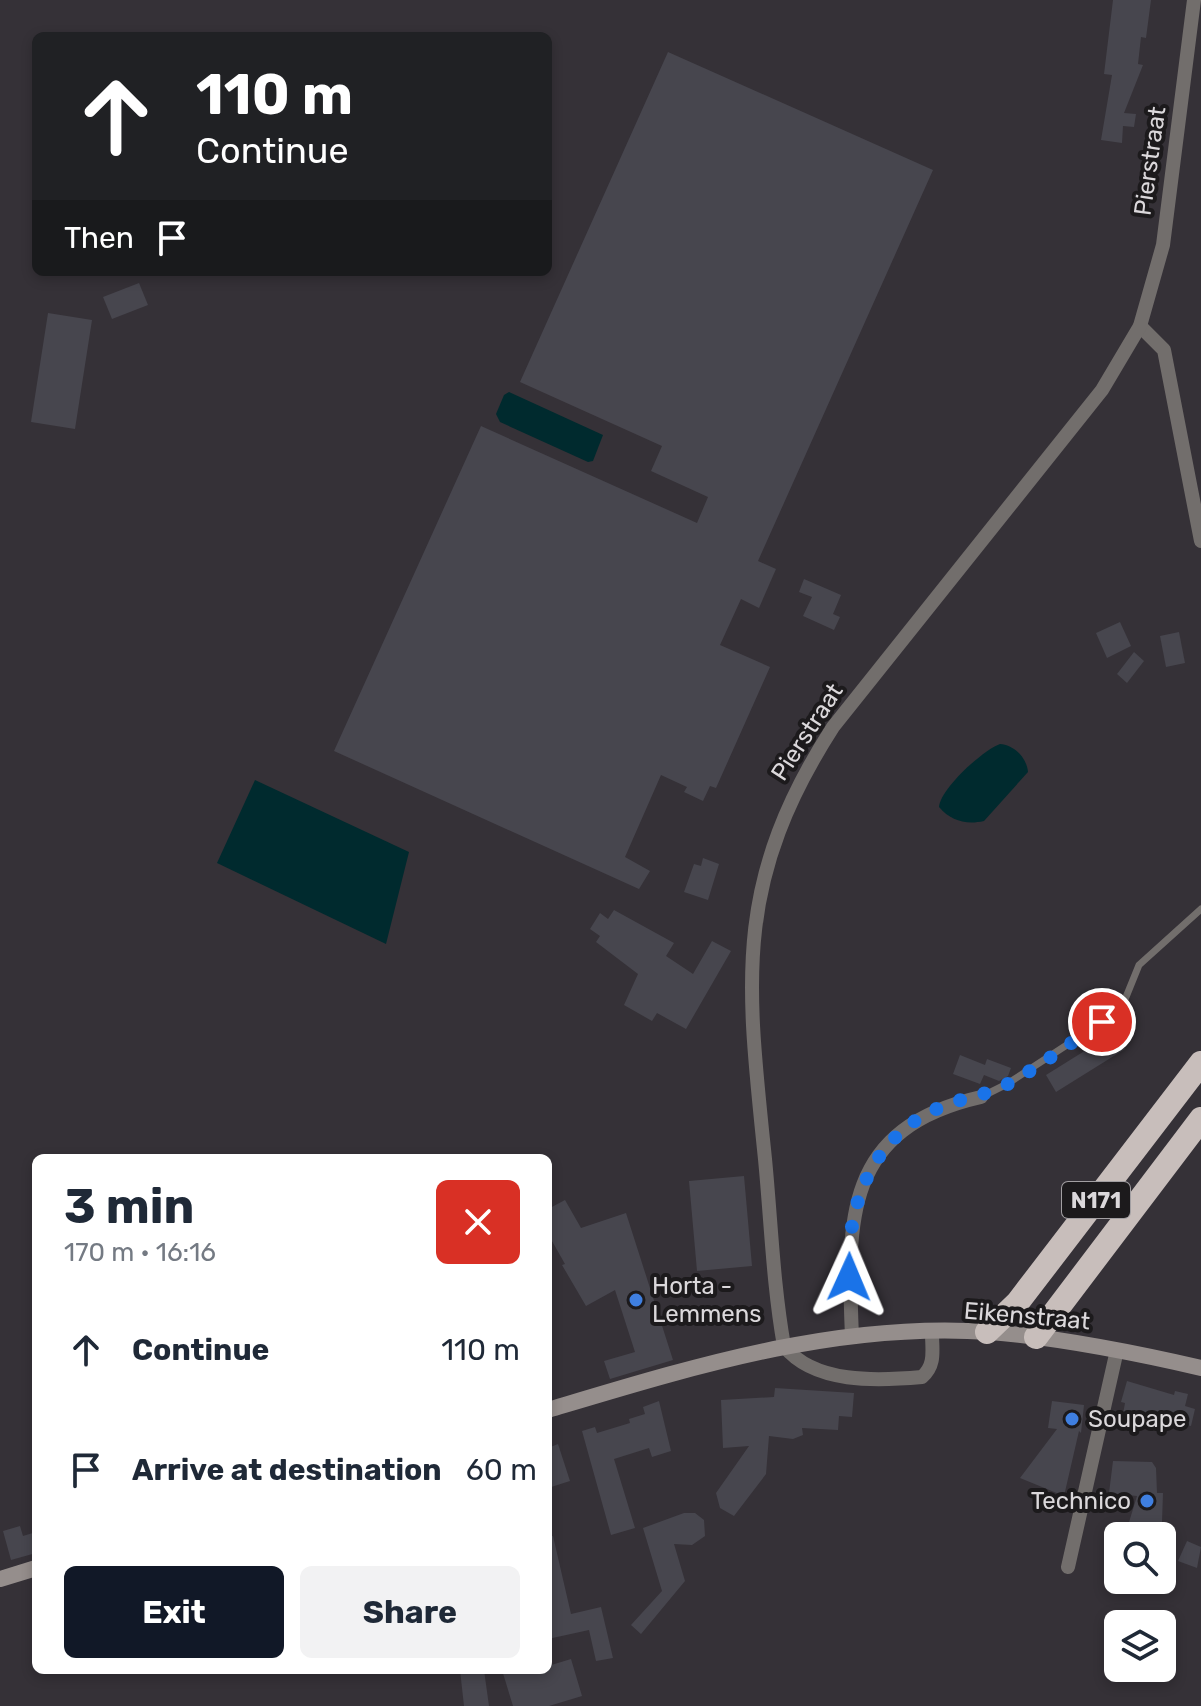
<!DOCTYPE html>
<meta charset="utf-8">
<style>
:root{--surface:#fff;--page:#f2f2f3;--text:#1f2937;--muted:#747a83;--accent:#111827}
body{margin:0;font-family:Rubik,sans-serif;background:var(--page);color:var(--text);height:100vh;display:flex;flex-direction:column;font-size:30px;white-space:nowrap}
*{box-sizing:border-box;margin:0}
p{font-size:26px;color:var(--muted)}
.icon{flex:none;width:44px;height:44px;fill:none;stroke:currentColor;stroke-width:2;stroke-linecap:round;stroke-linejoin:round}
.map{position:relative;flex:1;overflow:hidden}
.panel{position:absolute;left:32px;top:1154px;width:520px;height:520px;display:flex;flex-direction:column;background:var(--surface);border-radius:12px;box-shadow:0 4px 12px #0003}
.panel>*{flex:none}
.top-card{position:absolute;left:32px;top:32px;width:520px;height:244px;border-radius:12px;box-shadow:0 4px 12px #0003;background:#202124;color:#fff;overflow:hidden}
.tools{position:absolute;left:1104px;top:1522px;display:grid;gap:16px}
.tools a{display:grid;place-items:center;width:72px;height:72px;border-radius:12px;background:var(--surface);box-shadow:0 4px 12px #0003;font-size:40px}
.pin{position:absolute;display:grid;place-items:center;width:68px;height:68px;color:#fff;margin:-34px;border:4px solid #fff;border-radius:50%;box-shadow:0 2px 8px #0007}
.me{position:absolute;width:88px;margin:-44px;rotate:1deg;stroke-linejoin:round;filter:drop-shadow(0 0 6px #0008)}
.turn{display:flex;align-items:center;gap:28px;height:168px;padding:0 32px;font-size:36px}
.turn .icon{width:104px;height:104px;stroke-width:2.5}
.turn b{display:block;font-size:56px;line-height:68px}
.then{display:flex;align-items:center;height:76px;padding:0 32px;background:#0003;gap:16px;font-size:30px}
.round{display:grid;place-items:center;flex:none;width:84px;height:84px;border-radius:12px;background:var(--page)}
.overview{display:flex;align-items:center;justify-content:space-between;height:136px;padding:0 32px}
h1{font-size:48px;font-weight:700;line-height:60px}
.cta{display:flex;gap:16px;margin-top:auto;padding:16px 32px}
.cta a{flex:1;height:92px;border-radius:12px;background:var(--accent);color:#fff;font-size:32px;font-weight:700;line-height:92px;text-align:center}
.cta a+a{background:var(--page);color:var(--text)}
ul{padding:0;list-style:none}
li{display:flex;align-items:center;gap:24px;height:120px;padding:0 32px}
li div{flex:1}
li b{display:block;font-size:30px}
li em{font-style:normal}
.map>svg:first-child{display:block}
.water{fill:#002a2e}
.building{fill:#47464e}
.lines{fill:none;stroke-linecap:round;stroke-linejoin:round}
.lane{stroke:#726e6c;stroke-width:7}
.street{stroke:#726e6c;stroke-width:14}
.secondary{stroke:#958e8c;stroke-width:16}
.highway{stroke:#c8bebb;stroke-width:24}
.route{stroke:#1a73e8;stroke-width:14;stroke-dasharray:0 25.2}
.shop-dot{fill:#3f7fe0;stroke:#1c1a1c;stroke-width:3}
.labels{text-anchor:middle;stroke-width:8;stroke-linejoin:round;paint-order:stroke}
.shield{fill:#1c1a1c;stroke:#a29fa2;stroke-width:2}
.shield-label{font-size:22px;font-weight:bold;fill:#dbd8db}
.street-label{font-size:24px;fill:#dbd8db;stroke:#1c1a1c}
.poi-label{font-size:24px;fill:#dbd8db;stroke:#1c1a1c;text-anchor:start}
</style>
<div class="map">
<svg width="1201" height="1706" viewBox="0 0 1201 1706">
<rect width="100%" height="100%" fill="#353137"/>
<!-- water -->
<g class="water">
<polygon points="509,392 603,435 593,461 588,462 500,422 496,414 504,395"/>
<path d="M1000,744c14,1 27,14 28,28l-44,49c-18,4 -33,0 -45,-14 1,-18 44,-57 61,-63z"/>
<polygon points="255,780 409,852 386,944 217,863"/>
</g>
<!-- building -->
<g class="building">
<polygon points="1113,0 1151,0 1146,38 1141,37 1138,64 1143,65 1124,113 1136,114 1134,127 1123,126 1122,143 1101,140 1112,75 1104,74"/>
<polygon points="668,52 933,170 758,561 776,569 759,608 741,599 720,645 770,667 716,788 710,786 703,801 684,792 687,787 661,775 625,857 650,871 639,889 334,751 481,426 697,523 708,497 651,471 662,446 520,382"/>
<polygon points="139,283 148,305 112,319 103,297"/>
<polygon points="48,313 92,320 75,429 31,422"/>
<polygon points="804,579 841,595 833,614 840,617 834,630 803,616 812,597 799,592"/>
<polygon points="1120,622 1131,646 1107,658 1096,633"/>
<polygon points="1179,632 1185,663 1166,667 1160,636"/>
<polygon points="1134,652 1144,661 1127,683 1117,674"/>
<polygon points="703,858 719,864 708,900 684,892 694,864 701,866"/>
<polygon points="614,910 674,943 666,956 693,974 712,941 731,951 686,1029 657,1013 652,1021 624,1005 638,974 596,942 600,936 590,929 600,913 608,919"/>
<polygon points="1115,1032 1125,1049 1056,1092 1046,1075"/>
<polygon points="960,1055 985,1065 987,1059 1011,1068 1008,1076 999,1081 984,1075 980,1084 953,1074"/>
<polygon points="744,1176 752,1266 697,1271 689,1181"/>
<polygon points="565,1200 581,1228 626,1213 673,1360 610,1379 604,1361 635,1352 615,1290 586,1306 562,1265 565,1264 548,1234 548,1209"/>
<polygon points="1127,1381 1174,1395 1175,1391 1188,1394 1185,1406 1195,1409 1191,1426 1123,1414 1125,1403 1121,1402"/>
<polygon points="775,1388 854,1393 852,1417 839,1416 838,1430 802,1428 803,1435 793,1439 769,1436 766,1474 734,1516 720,1508 716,1493 749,1446 723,1448 721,1400 774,1397"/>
<polygon points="659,1401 671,1451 652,1457 649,1448 614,1459 635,1528 611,1535 582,1431 595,1427 597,1433 630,1423 629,1419 645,1414 643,1407"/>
<polygon points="1052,1401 1084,1405 1081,1433 1079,1431 1064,1496 1020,1478 1057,1429 1048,1428"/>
<polygon points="558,1444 570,1481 548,1488 548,1448"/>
<polygon points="1113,1461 1152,1462 1156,1468 1157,1493 1163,1493 1162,1522 1156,1536 1126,1532 1137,1496 1109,1493"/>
<polygon points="684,1513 695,1513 704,1520 705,1536 692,1545 674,1544 685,1581 641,1634 631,1625 662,1591 643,1528"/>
<polygon points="20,1526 23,1536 36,1532 36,1553 11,1560 3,1531"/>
<polygon points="553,1536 571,1614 601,1607 613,1658 596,1661 589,1630 548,1639 548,1537"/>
<polygon points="1187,1541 1201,1547 1197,1568 1178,1561"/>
<polygon points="571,1659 582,1696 549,1706 513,1706 502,1670 548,1670 548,1666"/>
<polygon points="460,1670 484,1670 489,1706 464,1706"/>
</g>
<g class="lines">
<!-- lane -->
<polyline class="lane" points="981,1097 1007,1084 1102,1022 1124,1002 1139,965 1201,909"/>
<!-- street -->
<g class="street">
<polyline points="1140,326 1164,350 1201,541"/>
<path d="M932,1333c0,17 4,32 -10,44 -45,4 -108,7 -138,-31 -11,-62 -13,-125 -19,-187 -18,-176 -33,-275 68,-432l269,-337 38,-64 23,-81 31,-245"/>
<path d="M852,1337c-5,-118 -8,-209 129,-240"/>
<polyline points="1068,1567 1117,1350"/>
</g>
<!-- secondary -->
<g class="secondary">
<path d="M548,1410c144,-43 290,-89 442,-78 71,6 142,20 211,36"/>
<polyline points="0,1579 36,1568"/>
</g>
<!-- highway -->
<g class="highway">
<polyline points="987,1332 1018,1302 1201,1063"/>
<polyline points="1036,1337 1201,1119"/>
</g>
</g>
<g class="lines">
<!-- route -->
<path class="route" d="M849,1277c-3,-70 22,-141 92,-170 21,-9 42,-11 63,-21 34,-18 66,-43 98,-64"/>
</g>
<!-- markers -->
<g class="shop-dot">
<circle cx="636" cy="1300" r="8"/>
<circle cx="1072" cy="1419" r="8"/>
<circle cx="1147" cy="1501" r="8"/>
</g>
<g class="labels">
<!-- shield labels -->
<rect class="shield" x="1062" y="1182" width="68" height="36" rx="6"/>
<g class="shield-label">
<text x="1096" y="1208">N171</text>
</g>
<!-- street labels -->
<g class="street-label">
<text transform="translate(1150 161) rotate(-82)" y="8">Pierstraat</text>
<text transform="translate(807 732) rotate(-57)" y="8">Pierstraat</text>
<text transform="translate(1027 1316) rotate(5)" y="8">Eikenstraat</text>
</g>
<!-- poi labels -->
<g class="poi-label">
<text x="652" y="1294">Horta -<tspan x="652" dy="28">Lemmens</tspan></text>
<text x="1088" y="1427">Soupape</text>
<text x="1131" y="1509" text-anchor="end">Technico</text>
</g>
</g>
</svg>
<div class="tools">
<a><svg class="icon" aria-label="search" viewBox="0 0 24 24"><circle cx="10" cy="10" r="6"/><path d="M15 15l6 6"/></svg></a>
<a><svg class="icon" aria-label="layers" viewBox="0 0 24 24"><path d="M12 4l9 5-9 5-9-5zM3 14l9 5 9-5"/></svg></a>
</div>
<div class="pin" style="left:1102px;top:1022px;background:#d93025"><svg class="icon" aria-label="arrive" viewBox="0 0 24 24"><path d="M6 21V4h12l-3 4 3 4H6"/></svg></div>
<svg class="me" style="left:849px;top:1277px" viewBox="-20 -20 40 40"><path d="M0-17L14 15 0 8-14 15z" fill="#1a73e8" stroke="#fff" stroke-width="4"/></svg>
<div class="top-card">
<div class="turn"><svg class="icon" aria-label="ahead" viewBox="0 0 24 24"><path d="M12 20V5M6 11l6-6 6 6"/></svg><div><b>110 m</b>Continue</div></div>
<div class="then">Then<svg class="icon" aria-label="arrive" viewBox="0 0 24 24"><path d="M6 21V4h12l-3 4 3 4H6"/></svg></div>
</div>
<section class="panel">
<div class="overview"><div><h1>3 min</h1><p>170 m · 16:16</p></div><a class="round" style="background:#d93025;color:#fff"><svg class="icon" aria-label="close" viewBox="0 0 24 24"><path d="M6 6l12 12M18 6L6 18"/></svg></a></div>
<ul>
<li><svg class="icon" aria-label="ahead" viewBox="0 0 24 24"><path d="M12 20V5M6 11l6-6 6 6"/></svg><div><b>Continue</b></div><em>110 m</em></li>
<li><svg class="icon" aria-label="arrive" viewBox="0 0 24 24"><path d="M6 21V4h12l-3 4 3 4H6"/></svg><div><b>Arrive at destination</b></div><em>60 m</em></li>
</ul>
<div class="cta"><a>Exit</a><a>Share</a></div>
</section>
</div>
